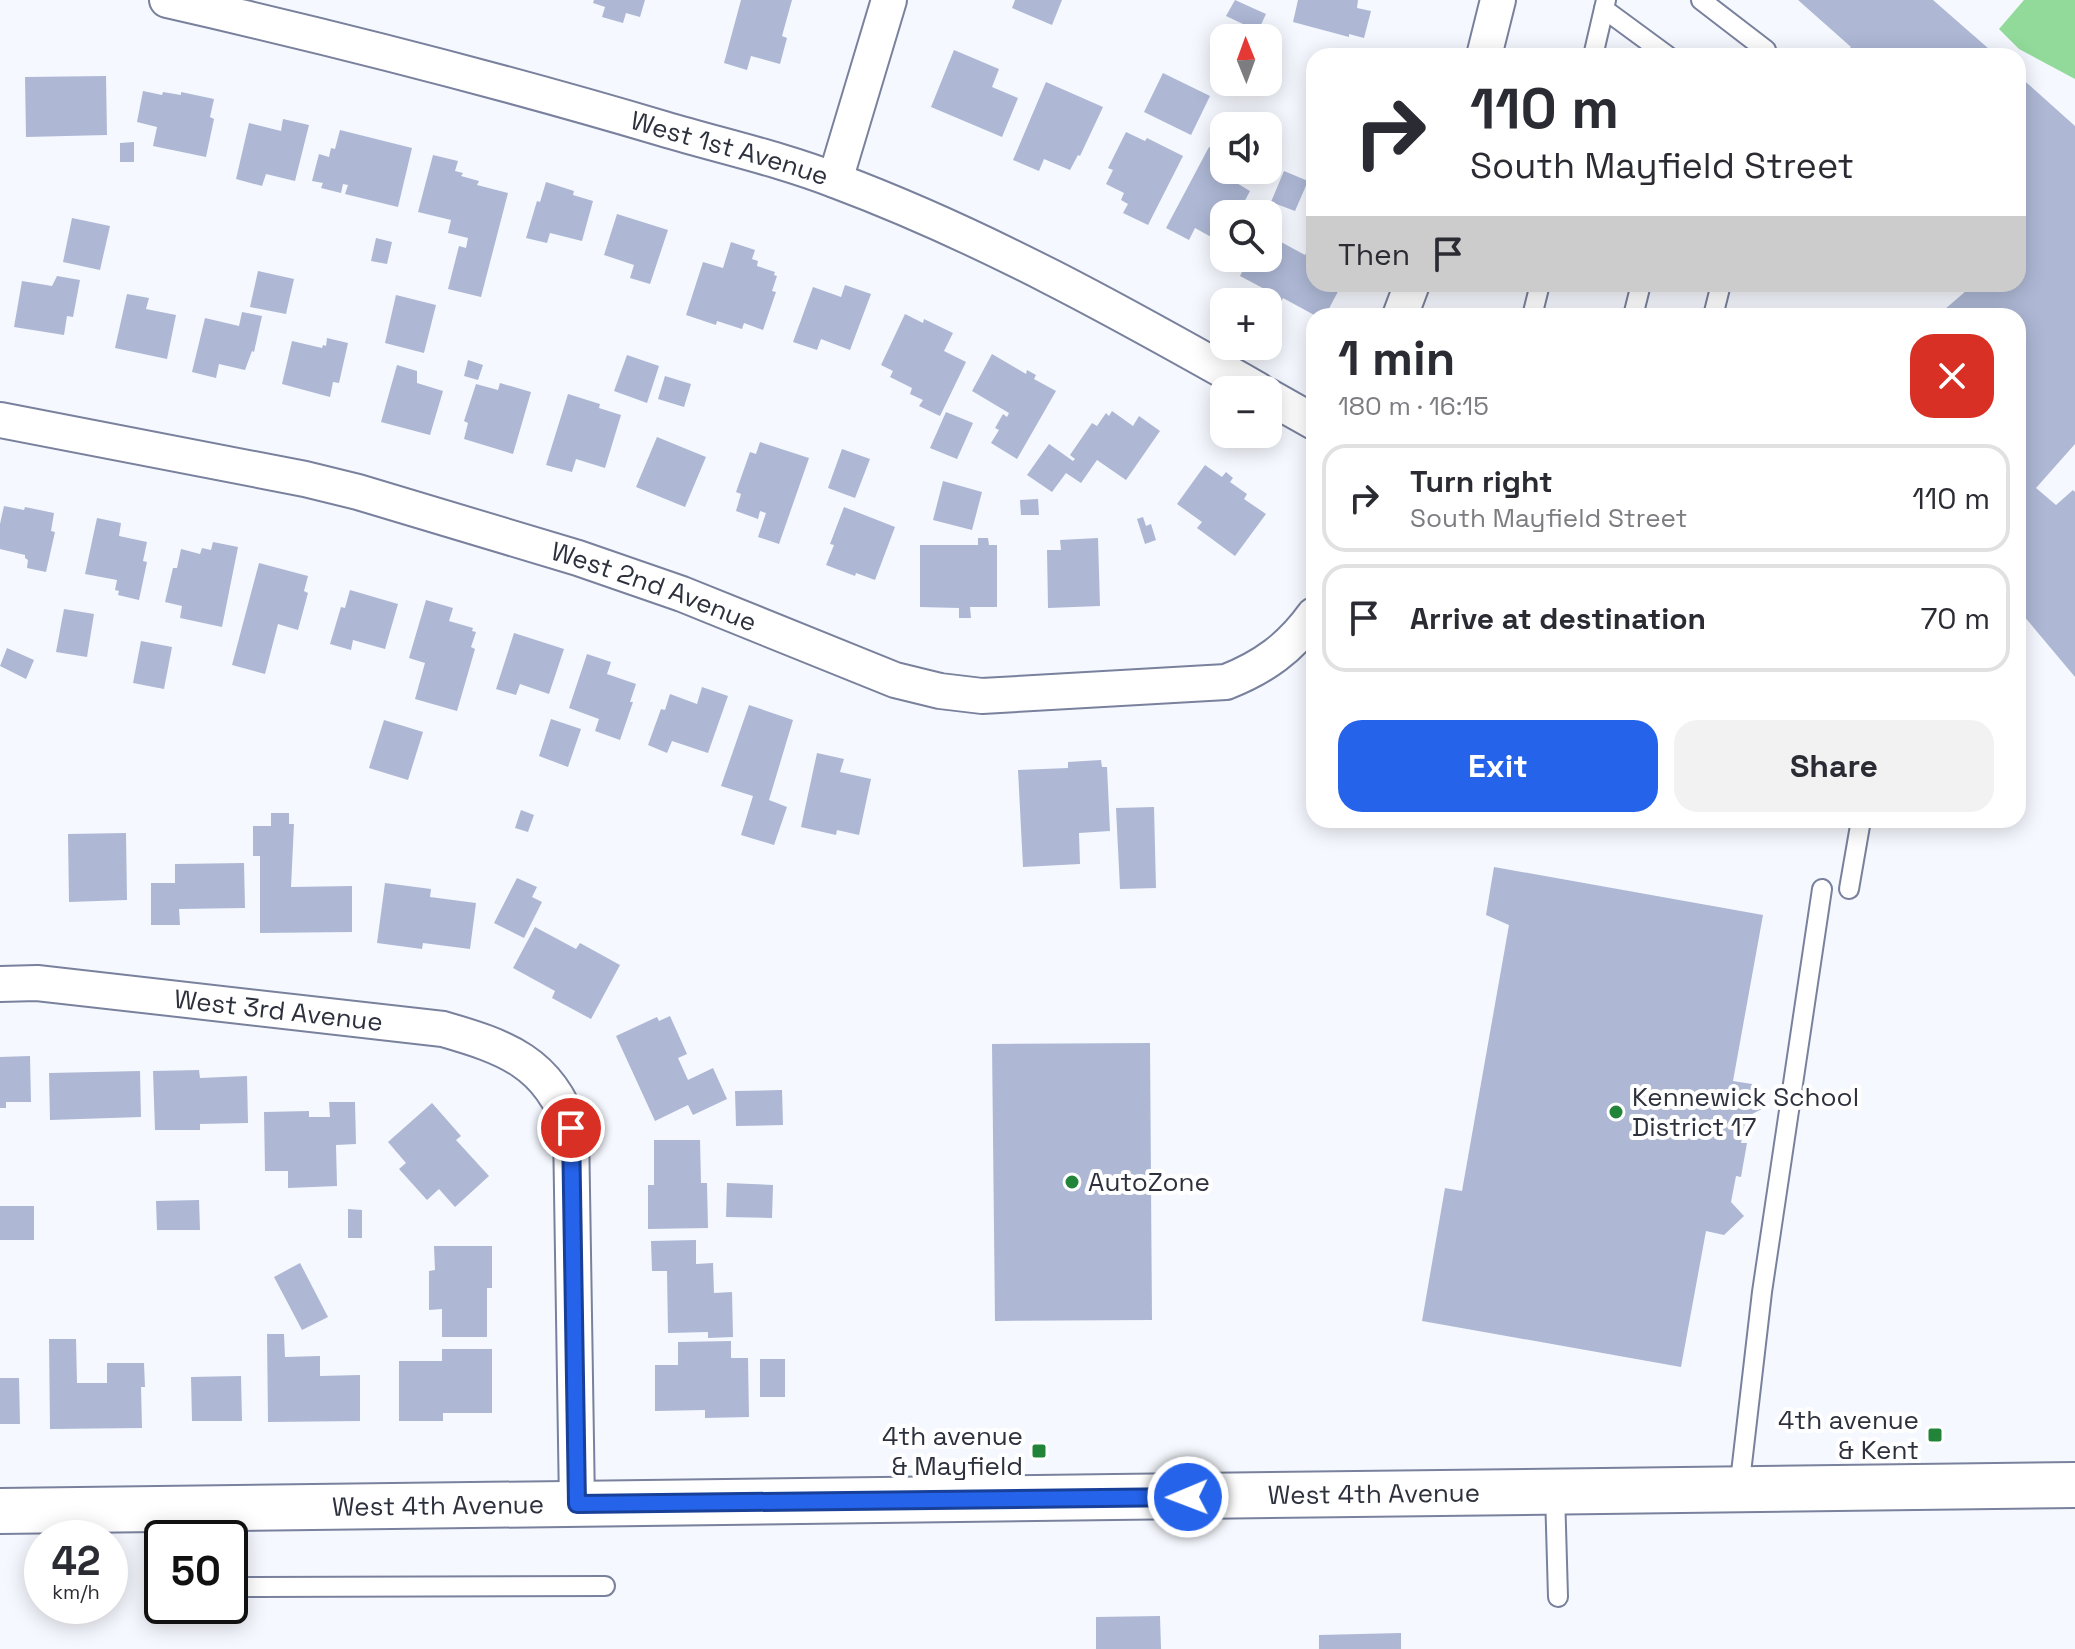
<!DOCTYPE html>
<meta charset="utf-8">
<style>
:root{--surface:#fff;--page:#f2f2f3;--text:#2b2b33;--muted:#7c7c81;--line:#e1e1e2;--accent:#2563eb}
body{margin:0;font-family:"Space Grotesk",sans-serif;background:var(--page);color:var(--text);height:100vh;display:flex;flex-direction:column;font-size:30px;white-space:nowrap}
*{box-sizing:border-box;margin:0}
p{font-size:26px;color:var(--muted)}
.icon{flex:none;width:44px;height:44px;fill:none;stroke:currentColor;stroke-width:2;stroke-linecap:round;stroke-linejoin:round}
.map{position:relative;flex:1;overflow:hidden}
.drawer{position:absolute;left:1306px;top:308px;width:720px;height:520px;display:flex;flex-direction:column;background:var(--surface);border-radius:24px;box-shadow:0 4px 20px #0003}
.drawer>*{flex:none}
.hud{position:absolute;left:1306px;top:48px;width:720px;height:244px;border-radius:24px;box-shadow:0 4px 20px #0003;background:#fff;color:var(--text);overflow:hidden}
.needle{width:52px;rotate:359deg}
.tools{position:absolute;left:1210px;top:24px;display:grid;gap:16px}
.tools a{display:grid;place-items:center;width:72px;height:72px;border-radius:16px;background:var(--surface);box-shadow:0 4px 20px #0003;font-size:40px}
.speed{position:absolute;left:24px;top:1520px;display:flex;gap:16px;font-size:40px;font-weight:700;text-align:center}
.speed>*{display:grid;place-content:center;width:104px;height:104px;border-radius:50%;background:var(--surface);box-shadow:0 4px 20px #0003;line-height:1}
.speed small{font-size:20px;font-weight:400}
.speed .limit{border:4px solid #111;border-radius:12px;background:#fff;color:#111}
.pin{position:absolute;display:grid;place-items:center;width:68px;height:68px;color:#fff;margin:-34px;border:4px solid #fff;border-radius:50%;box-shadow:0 2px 8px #0007}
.me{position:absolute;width:88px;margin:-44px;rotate:269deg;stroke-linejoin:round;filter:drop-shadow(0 0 6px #0008)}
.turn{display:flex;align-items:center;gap:28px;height:168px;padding:0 32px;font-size:36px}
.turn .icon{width:104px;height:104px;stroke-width:2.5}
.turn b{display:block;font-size:56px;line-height:68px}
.then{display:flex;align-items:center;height:76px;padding:0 32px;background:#0003;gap:16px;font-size:30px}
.round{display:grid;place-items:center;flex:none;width:84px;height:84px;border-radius:24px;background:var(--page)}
.summary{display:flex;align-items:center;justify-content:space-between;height:136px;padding:0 32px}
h1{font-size:48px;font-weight:800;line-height:60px}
.cta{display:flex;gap:16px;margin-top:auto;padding:16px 32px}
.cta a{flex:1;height:92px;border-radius:24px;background:var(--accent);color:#fff;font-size:32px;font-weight:800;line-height:92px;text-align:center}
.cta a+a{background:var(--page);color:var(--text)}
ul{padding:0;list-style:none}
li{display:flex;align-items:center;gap:24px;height:108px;margin:0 16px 12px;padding:0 16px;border:4px solid var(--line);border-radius:24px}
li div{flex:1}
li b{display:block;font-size:30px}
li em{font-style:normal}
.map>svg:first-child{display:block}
.green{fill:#91da99}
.building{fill:#aeb8d5}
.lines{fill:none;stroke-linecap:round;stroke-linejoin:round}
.service-casing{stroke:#79819d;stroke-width:22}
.minor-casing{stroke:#79819d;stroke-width:38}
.secondary-casing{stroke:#79819d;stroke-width:48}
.service{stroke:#fff;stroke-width:18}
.minor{stroke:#fff;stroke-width:34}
.secondary{stroke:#fff;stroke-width:44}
.route-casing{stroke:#184099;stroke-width:20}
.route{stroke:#2563eb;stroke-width:14}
.poi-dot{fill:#218438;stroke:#fff;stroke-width:3}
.labels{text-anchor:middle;stroke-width:8;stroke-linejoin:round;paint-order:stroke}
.street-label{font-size:26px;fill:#2d313d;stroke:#fff}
.poi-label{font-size:26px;fill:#2d313d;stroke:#fff;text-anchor:start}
</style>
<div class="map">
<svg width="2075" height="1649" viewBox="0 0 2075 1649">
<rect width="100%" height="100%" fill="#f5f8fe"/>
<!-- green -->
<polygon class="green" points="2024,0 2075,0 2075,79 2019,49 1999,29"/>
<!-- building -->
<g class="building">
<polygon points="594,0 645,0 640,17 626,13 623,23 602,17 605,7 593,3"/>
<polygon points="741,0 792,0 782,36 787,38 780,64 751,56 747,70 724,63"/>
<polygon points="1015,0 1062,0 1052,25 1012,8"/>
<polygon points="1235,0 1266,14 1258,31 1226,16"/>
<polygon points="1298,0 1358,0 1357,8 1371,11 1364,38 1349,34 1349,37 1293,22"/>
<polygon points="1798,0 1933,0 1997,56 1842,56 1851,47"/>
<polygon points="954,50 999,69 992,87 1018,98 1002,137 931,107"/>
<polygon points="1163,73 1210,96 1191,135 1144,112"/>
<polygon points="2018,75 2075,126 2075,444 2036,488 2056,505 2073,490 2075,492 2075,677 2018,609 2018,316 1937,316 1974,284 2018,284"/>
<polygon points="106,76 107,135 26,137 25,77"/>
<polygon points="1046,82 1103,107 1080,156 1078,155 1070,170 1044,159 1039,171 1013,160"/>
<polygon points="143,91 162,95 163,92 181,95 181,92 214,99 210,117 214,119 206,157 153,146 157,127 137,122"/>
<polygon points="283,119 309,125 295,181 266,174 262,186 236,179 249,123 281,131"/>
<polygon points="340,130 412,148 398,207 345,194 348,185 343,184 341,193 321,188 323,183 312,181 319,154 329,157 331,148 335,149"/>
<polygon points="1126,132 1145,141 1147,138 1183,156 1148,225 1123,213 1128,204 1121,200 1124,193 1106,184 1113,170 1108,168"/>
<polygon points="134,142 134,162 120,162 120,143"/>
<polygon points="1209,147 1224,155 1224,170 1241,170 1235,182 1250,191 1238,214 1224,214 1222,243 1195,228 1189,240 1166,228"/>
<polygon points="433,155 458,161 455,171 463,173 461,176 479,181 477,185 508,193 481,297 448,289 459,246 466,248 468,238 448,233 451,220 418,212"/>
<polygon points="1284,171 1308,181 1295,211 1271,202"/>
<polygon points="546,182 574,191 573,195 593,201 582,241 550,233 547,243 526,238 537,201 540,202"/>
<polygon points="617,214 668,230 650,284 630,278 634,265 604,255"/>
<polygon points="72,218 110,226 100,270 63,262"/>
<polygon points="1268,235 1305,255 1314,238 1314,284 1342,284 1325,316 1316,316 1283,298 1281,302 1272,297 1274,294 1240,276 1249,258 1268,258"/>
<polygon points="376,238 392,242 387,264 371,261"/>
<polygon points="731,242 755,250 752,259 758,261 757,266 775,272 774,275 777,276 772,291 776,292 763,330 744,323 742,329 717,321 716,325 686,315 703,262 723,268"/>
<polygon points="258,271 294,279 286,314 250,307"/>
<polygon points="57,276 80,280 73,317 67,316 64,335 14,327 22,281 52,286"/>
<polygon points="845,285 871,294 850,350 821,339 817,350 793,342 813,287 841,297"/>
<polygon points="127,294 149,298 146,309 176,315 167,359 115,348"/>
<polygon points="396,295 436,305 424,353 385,343"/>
<polygon points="242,312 262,316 254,352 252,351 245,370 219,364 216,378 192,372 205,318 239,326"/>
<polygon points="905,314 923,323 924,319 953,333 944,351 966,362 940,416 919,406 923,400 910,394 912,388 890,377 893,371 881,365"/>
<polygon points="327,338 348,343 339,383 333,382 330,397 282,384 292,341 322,348 323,345 326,346"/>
<polygon points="992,354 1026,374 1027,370 1036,375 1034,379 1056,391 1017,459 991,443 999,430 995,428 1003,414 1007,417 1009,413 972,391"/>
<polygon points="627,355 659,366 647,403 614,391"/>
<polygon points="468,360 483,365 478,380 464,376"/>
<polygon points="397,365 417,371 417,383 443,391 430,435 381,422"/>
<polygon points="665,376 691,384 684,407 658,399"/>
<polygon points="500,383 531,392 513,454 464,439 468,423 464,421 476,384 498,390"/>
<polygon points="568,394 600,404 599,408 621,415 605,468 576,459 572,472 546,465"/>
<polygon points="1112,411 1133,426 1139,416 1160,431 1126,480 1097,460 1081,483 1066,473 1052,492 1027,475 1049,444 1073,461 1075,459 1070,455 1092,423 1097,426 1106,413 1109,416"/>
<polygon points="946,412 973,423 957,459 930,448"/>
<polygon points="657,437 706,457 685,507 636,487"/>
<polygon points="760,442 809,458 779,544 758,537 766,513 760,511 758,519 736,511 741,494 736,492 750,452 756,454"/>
<polygon points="842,449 870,459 855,498 828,488"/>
<polygon points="1205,465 1222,477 1226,472 1233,478 1230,482 1247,494 1244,499 1266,514 1235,556 1197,528 1202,522 1177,504"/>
<polygon points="943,481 982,492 972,530 933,520"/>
<polygon points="1038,499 1039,515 1021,515 1020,500"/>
<polygon points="4,506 24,510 25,507 54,513 51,531 55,532 46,572 27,568 28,560 25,558 25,555 0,549 0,524"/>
<polygon points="844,507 895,527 875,580 856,573 855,576 826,565 834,545 830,544"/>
<polygon points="1143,517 1146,526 1151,524 1156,540 1145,544 1137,519"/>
<polygon points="97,518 121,523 119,536 147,542 143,561 147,562 139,600 118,595 119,591 115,590 117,580 85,574"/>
<polygon points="978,538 988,538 989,545 997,545 997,607 970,607 971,618 959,618 959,608 920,607 920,545 978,545"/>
<polygon points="1098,538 1100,606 1048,608 1047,550 1061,550 1060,540"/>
<polygon points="213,542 238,547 222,627 180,618 182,606 165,602 173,568 177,568 181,549 200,554 202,548 211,550"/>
<polygon points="259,563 308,576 304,591 308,593 298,630 278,624 265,674 232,665"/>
<polygon points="350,590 398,604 385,649 353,640 351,650 330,644 341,607 345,608"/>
<polygon points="426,600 453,608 449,621 473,628 472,631 476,632 471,647 475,649 457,711 415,699 425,663 409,658"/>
<polygon points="64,609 94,614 87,657 56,652"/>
<polygon points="514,633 564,649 549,694 520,684 516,695 496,689"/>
<polygon points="141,641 172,647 164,689 133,683"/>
<polygon points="7,648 34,660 26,679 0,666"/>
<polygon points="587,654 611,662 607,674 636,684 630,702 633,702 620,740 595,731 599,719 569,708"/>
<polygon points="702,687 728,696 708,753 672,741 667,753 648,745 661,709 665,710 670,694 697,704"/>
<polygon points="749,705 793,720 769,800 787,807 774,845 741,835 753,796 721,786"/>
<polygon points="551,719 581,729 568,767 539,756"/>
<polygon points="384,720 423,732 408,780 369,768"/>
<polygon points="817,753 844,759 840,772 871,779 859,835 837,830 836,835 801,827"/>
<polygon points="1101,760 1102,767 1107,767 1110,831 1079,833 1080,864 1023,867 1018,770 1068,768 1068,762"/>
<polygon points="1154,807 1156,888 1120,889 1116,808"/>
<polygon points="521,810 534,815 528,832 515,828"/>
<polygon points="271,813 289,813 289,824 294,824 291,887 352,886 352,932 260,933 260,856 253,856 253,826 271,826"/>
<polygon points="126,833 127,900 69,902 68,834"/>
<polygon points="244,863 245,908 179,909 180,925 151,925 151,883 175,883 175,864"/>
<polygon points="1494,867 1763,915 1733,1081 1752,1084 1764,1108 1746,1117 1741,1143 1747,1143 1741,1177 1736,1176 1731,1202 1744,1216 1724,1235 1706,1231 1681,1367 1422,1321 1445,1188 1462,1191 1509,925 1486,915"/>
<polygon points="517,878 537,887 532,897 542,902 524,938 494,923"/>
<polygon points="385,883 431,889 430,897 476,903 470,949 423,943 422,949 377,943"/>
<polygon points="535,927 576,949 580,943 620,965 591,1019 552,998 555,991 513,968"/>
<polygon points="670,1016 687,1054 678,1058 688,1080 713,1068 727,1099 693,1115 688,1105 655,1121 616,1036 657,1017 659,1021"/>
<polygon points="1150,1043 1152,1320 995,1321 992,1044"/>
<polygon points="30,1056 31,1102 6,1102 6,1108 0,1108 0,1057"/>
<polygon points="199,1070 200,1078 247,1076 248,1123 200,1124 200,1130 155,1130 153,1071"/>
<polygon points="140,1071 141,1117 50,1120 49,1073"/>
<polygon points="782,1090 783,1125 736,1126 735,1091"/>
<polygon points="329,1102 355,1102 356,1144 336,1145 337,1186 288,1188 288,1171 265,1171 264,1112 309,1111 309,1117 330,1117"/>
<polygon points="432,1103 461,1136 456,1140 489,1176 455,1207 439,1189 427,1200 399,1169 406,1163 388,1142"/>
<polygon points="654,1140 700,1140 701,1183 707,1183 708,1228 648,1229 648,1185 654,1185"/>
<polygon points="727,1183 773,1185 772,1218 726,1217"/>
<polygon points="199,1200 200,1230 157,1230 156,1201"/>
<rect x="0" y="1206" width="34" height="34"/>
<polygon points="348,1209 362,1210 362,1238 348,1238"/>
<polygon points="696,1240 696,1264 713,1263 714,1293 732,1292 733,1337 708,1338 708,1332 668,1333 667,1271 652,1271 651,1241"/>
<polygon points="434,1246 492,1246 492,1288 487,1288 487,1337 442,1337 442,1309 429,1310 429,1271 435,1270"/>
<polygon points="300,1263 328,1317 302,1330 274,1277"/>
<polygon points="267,1334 284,1334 285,1357 320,1356 320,1376 360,1375 360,1421 268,1422"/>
<polygon points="49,1339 76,1339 77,1383 107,1383 107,1363 144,1363 145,1387 141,1387 142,1428 50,1429"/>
<polygon points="731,1341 731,1358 748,1358 749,1417 705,1418 705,1410 655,1411 655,1365 678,1365 678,1342"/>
<polygon points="442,1349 492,1349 492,1413 443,1413 443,1421 399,1421 399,1361 442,1361"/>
<rect x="760" y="1359" width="25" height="38"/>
<polygon points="241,1376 242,1421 192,1421 191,1377"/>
<polygon points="0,1378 19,1378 20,1424 0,1424"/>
<polygon points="1160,1616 1161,1649 1096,1649 1096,1617"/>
<polygon points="1401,1633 1401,1649 1319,1649 1319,1635"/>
</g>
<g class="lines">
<!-- service casing -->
<g class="service-casing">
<g id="service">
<polyline points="1701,0 1766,50 1768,56"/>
<polyline points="1604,9 1668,56"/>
<polyline points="1593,56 1606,0"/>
<polyline points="1532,316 1540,284"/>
<polyline points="1633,316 1641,284"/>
<polyline points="1713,316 1721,284"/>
<polyline points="1849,889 1861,820"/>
<polyline points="1739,1490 1762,1292 1822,889"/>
<polyline points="1555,1492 1558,1597"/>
<polyline points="233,1587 605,1586"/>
</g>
</g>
<!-- minor casing -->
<g class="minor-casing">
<g id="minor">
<path id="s1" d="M167,0c167,38 332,80 497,129 57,17 117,30 173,52 147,55 285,132 421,209"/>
<polyline points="1484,56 1498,0"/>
<polyline points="835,180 889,0"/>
<polyline points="1400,316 1412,284"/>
<polyline points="1268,396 1314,422"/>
<path id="s2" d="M0,420l305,59 53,13 220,66 104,36 213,86 45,11 42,5 244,-14c38,-15 64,-34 88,-67"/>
<path id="s3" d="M0,984l37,-1 406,46c62,18 106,33 128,99l6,376"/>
</g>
</g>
<!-- secondary casing -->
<g class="secondary-casing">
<g id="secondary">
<path id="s4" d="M0,1511l2075,-26"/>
</g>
</g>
<!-- service -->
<use href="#service" class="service"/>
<!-- minor -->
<use href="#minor" class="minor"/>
<!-- secondary -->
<use href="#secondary" class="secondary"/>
</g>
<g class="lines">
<!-- route casing -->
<g class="route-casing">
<polyline id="route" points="571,1128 577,1504 1188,1497"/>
</g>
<!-- route -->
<use href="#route" class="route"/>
</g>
<!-- markers -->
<g class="poi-dot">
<circle cx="1616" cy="1112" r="8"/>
<circle cx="1072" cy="1182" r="8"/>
<rect x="1927" y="1427" width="16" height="16" rx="4"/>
<rect x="1031" y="1443" width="16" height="16" rx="4"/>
</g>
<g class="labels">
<!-- street labels -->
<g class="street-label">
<text dy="9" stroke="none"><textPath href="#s1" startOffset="582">West 1st Avenue</textPath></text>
<text dy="9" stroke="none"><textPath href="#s2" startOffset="676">West 2nd Avenue</textPath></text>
<text dy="9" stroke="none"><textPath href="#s3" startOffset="280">West 3rd Avenue</textPath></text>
<text dy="9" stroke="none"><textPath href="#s4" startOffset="1374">West 4th Avenue</textPath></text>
<text dy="9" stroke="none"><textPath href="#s4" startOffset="438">West 4th Avenue</textPath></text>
</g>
<!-- poi labels -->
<g class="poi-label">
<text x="1632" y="1106">Kennewick School<tspan x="1632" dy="30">District 17</tspan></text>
<text x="1088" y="1191">AutoZone</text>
<text x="1919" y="1429" text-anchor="end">4th avenue<tspan x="1919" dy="30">&amp; Kent</tspan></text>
<text x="1023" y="1445" text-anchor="end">4th avenue<tspan x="1023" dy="30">&amp; Mayfield</tspan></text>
</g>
</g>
</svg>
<div class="tools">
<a><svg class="needle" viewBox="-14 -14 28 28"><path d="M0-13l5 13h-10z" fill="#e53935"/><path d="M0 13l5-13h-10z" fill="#7c7c81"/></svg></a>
<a><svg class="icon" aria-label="sound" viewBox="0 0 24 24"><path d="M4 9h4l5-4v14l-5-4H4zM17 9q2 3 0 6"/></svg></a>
<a><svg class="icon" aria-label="search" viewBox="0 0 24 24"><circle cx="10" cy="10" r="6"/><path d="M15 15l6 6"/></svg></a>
<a>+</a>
<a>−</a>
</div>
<div class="speed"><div>42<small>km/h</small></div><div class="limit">50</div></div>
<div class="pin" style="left:571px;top:1128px;background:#d93025"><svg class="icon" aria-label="arrive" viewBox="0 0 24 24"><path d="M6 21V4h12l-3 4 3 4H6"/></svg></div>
<svg class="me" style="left:1188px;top:1497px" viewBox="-20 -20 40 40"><circle r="17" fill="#2563eb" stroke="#fff" stroke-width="3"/><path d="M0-11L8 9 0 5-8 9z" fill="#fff"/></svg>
<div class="hud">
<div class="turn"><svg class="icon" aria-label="right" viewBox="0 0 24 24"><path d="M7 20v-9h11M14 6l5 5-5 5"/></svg><div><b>110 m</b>South Mayfield Street</div></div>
<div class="then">Then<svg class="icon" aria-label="arrive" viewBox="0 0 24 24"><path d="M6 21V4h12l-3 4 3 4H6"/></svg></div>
</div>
<section class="drawer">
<div class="summary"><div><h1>1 min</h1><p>180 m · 16:15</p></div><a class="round" style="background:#d93025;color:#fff"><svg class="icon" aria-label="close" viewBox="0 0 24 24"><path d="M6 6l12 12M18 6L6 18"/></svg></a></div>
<ul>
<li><svg class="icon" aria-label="right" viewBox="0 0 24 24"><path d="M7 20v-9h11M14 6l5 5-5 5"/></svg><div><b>Turn right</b><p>South Mayfield Street</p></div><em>110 m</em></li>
<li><svg class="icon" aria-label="arrive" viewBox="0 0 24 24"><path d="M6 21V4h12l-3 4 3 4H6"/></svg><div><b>Arrive at destination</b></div><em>70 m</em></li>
</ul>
<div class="cta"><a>Exit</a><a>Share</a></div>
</section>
</div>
